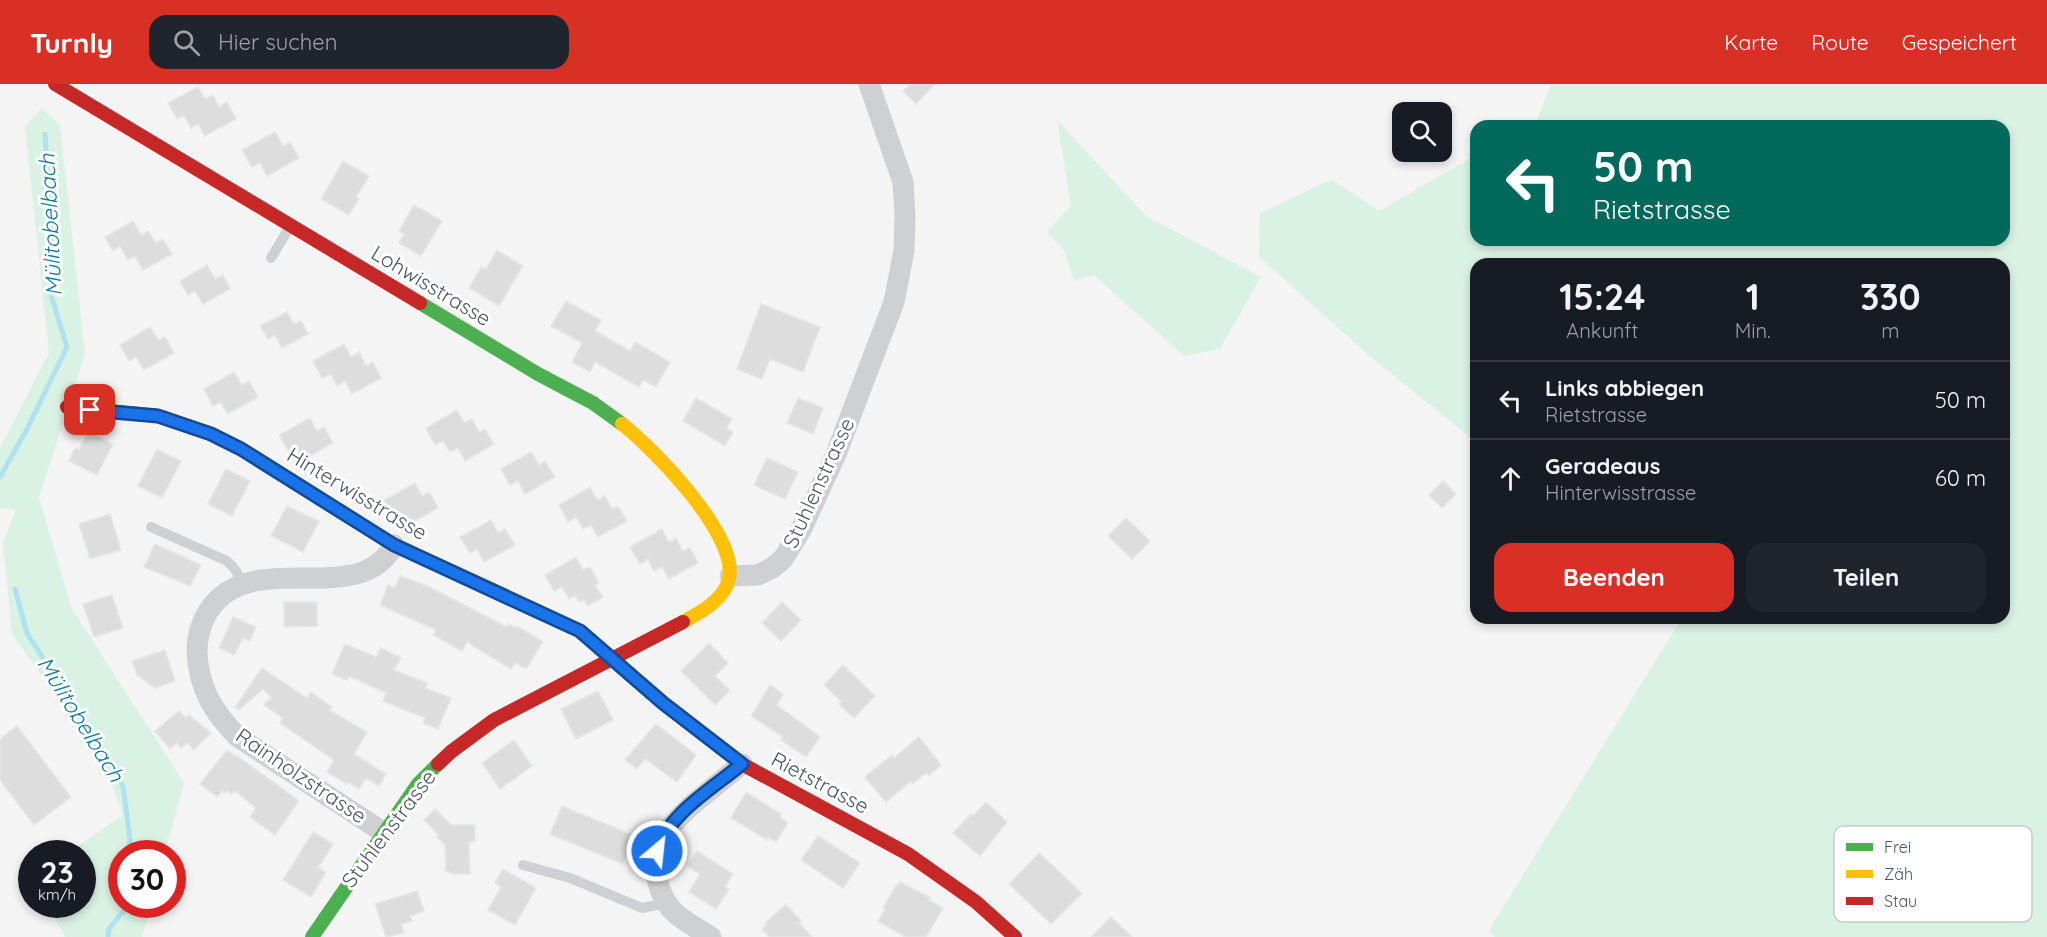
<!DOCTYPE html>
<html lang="de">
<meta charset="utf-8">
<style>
:root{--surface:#171b24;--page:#20242c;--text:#f1f3f6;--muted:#9ea1a6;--line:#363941;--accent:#d93025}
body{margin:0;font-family:Quicksand,sans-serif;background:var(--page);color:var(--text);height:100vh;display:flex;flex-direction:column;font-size:22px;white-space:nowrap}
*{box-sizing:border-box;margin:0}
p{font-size:20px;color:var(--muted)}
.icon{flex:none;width:33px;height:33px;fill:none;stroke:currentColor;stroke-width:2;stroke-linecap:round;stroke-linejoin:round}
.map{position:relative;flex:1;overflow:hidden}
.sheet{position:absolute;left:1470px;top:174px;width:540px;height:366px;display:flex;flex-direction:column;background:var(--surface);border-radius:18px;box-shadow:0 3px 9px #0003}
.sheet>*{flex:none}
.banner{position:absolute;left:1470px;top:36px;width:540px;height:126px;border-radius:18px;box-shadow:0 3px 9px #0003;background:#00695c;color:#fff;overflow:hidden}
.controls{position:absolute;left:1392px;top:18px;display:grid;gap:12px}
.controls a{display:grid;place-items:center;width:60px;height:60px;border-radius:12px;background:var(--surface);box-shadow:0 3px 9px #0003;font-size:30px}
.speed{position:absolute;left:18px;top:756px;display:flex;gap:12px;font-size:30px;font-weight:700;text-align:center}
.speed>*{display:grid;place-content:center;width:78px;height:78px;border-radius:50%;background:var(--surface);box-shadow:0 3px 9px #0003;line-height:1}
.speed small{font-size:15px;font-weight:400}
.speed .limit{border:9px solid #d22;background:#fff;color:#111}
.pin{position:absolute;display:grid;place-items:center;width:51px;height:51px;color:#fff;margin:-26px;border-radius:12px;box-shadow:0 3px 9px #0006}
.me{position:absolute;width:66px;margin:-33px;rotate:28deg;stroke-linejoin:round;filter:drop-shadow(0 0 4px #0008)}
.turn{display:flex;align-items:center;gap:21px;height:126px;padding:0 24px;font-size:27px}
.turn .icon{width:78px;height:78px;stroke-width:2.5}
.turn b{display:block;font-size:42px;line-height:51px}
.eta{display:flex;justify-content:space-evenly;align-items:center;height:102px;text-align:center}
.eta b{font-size:36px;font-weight:700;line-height:42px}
.primary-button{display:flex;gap:12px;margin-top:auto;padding:12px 24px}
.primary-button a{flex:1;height:69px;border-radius:18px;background:var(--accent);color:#fff;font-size:24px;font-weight:700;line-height:69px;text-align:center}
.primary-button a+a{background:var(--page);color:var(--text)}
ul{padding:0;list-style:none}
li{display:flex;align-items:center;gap:18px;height:78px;padding:0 24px;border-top:2px solid var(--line)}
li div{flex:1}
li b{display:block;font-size:22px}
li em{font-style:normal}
header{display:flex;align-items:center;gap:36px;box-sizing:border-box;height:84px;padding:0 30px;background:var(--accent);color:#fff}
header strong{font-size:28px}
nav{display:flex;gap:33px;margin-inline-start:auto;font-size:21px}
.search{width:420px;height:54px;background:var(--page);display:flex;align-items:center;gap:15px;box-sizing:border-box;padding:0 21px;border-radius:18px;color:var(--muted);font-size:22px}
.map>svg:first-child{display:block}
.green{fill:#d9f2e3}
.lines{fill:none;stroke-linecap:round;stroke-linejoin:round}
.stream{stroke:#aee2f0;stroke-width:5}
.building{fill:#ddddde;stroke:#e5e6e7;stroke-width:1.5}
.lane{stroke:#ced0d2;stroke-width:10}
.street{stroke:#ced0d2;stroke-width:21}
.fast{stroke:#4caf50;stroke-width:14}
.slow{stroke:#ffc107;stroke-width:14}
.jam{stroke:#c62828;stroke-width:14}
.route-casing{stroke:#114b97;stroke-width:15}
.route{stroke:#1a73e8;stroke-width:10}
.labels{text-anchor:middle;stroke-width:6;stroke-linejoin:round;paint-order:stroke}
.street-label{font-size:21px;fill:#4a5661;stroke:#fff}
.water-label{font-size:22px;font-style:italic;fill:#0c7c9b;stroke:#fff}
.key{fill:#fff;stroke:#c9ccd0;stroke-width:1.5}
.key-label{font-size:16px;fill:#4a5661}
</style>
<header>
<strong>Turnly</strong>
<div class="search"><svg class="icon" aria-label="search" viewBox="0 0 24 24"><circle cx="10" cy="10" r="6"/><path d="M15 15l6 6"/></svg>Hier suchen</div>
<nav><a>Karte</a><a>Route</a><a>Gespeichert</a></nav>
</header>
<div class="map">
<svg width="2047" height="853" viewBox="0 0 2047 853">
<rect width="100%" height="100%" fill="#f4f4f4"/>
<!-- green -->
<g class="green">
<polygon points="1551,0 2047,0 2047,853 1495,853 1489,846 1682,534 2004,534 2004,180 1476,180 1476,358 1366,269 1259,173 1260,129 1326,98 1333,96 1379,127 1476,71 1476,156 2004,156 2004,42 1527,42 1537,36"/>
<polygon points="42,24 60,41 85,270 39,413 71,523 184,699 165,769 122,770 122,820 151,821 142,853 65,853 48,821 82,820 82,770 68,769 123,731 104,678 12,550 3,459 16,426 0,424 0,364 49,269 25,43"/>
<polygon points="1057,36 1146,132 1261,193 1220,265 1184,272 1094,191 1074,197 1064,166 1047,148 1071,121"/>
</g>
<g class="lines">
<!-- stream -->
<g class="stream">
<polyline points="0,393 27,345 67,263 51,211 51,145 45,50"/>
<polyline points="15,505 27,549 123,702 130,755 129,770"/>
<polyline points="108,853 109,845 125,825 125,820"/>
</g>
</g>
<!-- building -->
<g class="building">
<polygon points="911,0 935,0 916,20 903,7"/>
<polygon points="198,3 205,15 213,11 219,23 227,18 236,35 205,52 198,40 191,44 184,31 177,35 168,19"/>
<polygon points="275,48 283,62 290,58 299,74 267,92 260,79 252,83 242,66"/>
<polygon points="343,77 369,92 356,113 359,115 349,131 321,115"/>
<polygon points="414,121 442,137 421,172 399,159 404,150 399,147"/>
<polygon points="133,137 141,151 148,147 156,159 163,155 172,170 143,186 135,172 128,176 120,162 113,167 105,153"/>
<polygon points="497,166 523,182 499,222 469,204 481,183 486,185"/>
<polygon points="207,181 215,195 223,191 230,205 203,220 195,207 188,211 180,197"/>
<polygon points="566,217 601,236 595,247 630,267 635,258 670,278 656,303 643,296 639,303 595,278 590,288 572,278 582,259 551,242"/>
<polygon points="761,220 820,243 803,288 770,275 762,295 737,285"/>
<polygon points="287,228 294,240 301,237 308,250 282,264 275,251 268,255 260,242"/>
<polygon points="150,243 158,256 165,253 174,269 144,286 136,273 129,277 120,261"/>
<polygon points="344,260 351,273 359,268 366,282 373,278 381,294 352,310 345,297 337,302 331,290 322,294 313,277"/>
<polygon points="234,288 242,301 249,297 258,313 228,330 220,318 213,322 204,305"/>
<polygon points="696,314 732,335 726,344 733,348 725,362 683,337"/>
<polygon points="798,314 823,324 813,350 787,339"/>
<polygon points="457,326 464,339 472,335 479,348 485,345 494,360 465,377 458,364 450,368 443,357 435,361 426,344"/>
<polygon points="310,334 317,347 324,343 333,359 303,376 296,364 289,368 279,351"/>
<polygon points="88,347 113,360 97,391 69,377 75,364 79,366"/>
<polygon points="157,365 181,377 162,414 138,402"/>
<polygon points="531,368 539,381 545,377 555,393 525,410 518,397 510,401 501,385"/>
<polygon points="767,374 798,388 785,415 754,401"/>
<polygon points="226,385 250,397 232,432 208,420"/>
<polygon points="1443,397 1456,410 1442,424 1429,411"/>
<polygon points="415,399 422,412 429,408 438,424 408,441 401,429 393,433 384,416"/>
<polygon points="590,403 597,416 605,412 612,425 618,422 627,437 598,453 591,441 583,445 576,433 568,438 559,421"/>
<polygon points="287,422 319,437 303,468 271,452"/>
<polygon points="110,430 121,466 90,475 79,440"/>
<polygon points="1126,434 1150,457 1132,475 1108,452"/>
<polygon points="491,436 498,449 505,445 515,461 484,478 477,465 470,469 460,453"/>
<polygon points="662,445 669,458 676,454 683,467 690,464 698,479 669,495 662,483 654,487 648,475 640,480 630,463"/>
<polygon points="155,460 201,481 190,502 144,483"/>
<polygon points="576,473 583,486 590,483 599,499 595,501 603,513 588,522 584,516 579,518 575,511 569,515 562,503 554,507 545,491"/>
<polygon points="400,492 427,502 507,543 509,540 516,544 517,542 543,558 526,585 515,579 511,585 467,558 462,567 433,551 436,546 380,521 388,501 395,504"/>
<polygon points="112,511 123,544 94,553 83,520"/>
<polygon points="284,518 317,518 317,542 284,543"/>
<polygon points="782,518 801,536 781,557 762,539"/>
<polygon points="233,533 256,543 250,557 243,554 234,571 219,564"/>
<polygon points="709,559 728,579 715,592 730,607 715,621 681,587"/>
<polygon points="345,560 376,573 381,564 401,574 394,586 427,599 425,604 451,614 438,645 423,639 425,634 383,617 386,609 349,592 347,596 332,590"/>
<polygon points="165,566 175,597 155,604 137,591 132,577"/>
<polygon points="843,581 875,612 854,634 839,620 841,617 824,601"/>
<polygon points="262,584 307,614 311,608 332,623 329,626 367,648 354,670 386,690 379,702 366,694 359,705 348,698 347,700 327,688 334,676 280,639 283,634 264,621 271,613 263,605 239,626 235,623"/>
<polygon points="770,601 783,610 777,621 820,653 806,673 781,656 783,653 751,632"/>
<polygon points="598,607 613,636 576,655 561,625"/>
<polygon points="179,627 186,634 189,631 211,649 194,666 187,659 181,664 177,659 170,665 155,647"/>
<polygon points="656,640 696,671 677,698 645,675 637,685 625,676"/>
<polygon points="17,642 71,713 34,741 0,696 0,655"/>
<polygon points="919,653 941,681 929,691 926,689 913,700 911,697 886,718 865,693 892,671 894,674"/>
<polygon points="514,656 532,682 500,705 482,679"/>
<polygon points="227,666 235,672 236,671 299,717 275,751 250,733 256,724 235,707 232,710 227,707 225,709 222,707 217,713 200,700"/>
<polygon points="746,708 781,730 780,733 788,739 776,758 768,753 767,756 731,734"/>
<polygon points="986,718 1007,738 980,772 953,749 971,730 973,732"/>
<polygon points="562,722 635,752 623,780 550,750"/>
<polygon points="435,725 451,741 475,741 475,757 469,758 470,790 454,790 446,787 445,761 437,753 439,751 424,736"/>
<polygon points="313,748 333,760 318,784 326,788 311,813 283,796"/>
<polygon points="818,752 860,779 843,804 801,776"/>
<polygon points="697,767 733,790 725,803 729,805 716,825 689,808 700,790 687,782"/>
<polygon points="1039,769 1082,809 1051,840 1009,800"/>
<polygon points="503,785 536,804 515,841 488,826 501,803 495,799"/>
<polygon points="900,798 931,814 929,816 943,824 926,853 905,853 878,837 885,825 883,824 896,801 898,802"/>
<polygon points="417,807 424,827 410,832 412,837 401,840 404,849 386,853 375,820"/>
<polygon points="786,820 801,837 799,839 812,853 769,853 762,845 767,840 765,839"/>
<polygon points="1111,833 1132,853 1091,853"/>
</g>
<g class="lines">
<!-- lane -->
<g class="lane">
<polyline points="271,174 289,144"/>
<polyline points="151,443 227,477 234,484 243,499"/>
<polyline points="523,781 570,794 642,824 667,819"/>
</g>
<!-- street -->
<g class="street">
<polyline points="730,492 758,491 772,484 783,475 801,446 836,370 894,218 904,167 905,131 903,98 869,0"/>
<path d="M383,748l-145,-95c-25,-25 -39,-49 -41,-84 0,-18 5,-34 15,-47 45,-58 147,4 182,-61"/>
<path d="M711,853c-12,-8 -27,-15 -38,-26 -7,-7 -12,-18 -15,-28 -10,-38 14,-61 41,-84 14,-11 28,-23 43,-35"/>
</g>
<!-- fast -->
<g class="fast">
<polyline points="420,219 538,290 593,319 622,340"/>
<polyline points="312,853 418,700 438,680"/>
</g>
<!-- slow -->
<g class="slow">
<path d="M622,340c32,25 117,112 107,155 -5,21 -28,33 -46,43"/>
<polyline points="410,468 580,547 630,591"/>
</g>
<!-- jam -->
<g class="jam">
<polyline points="55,0 420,219"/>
<polyline points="67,323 158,332 211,350 241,365 394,461 410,468"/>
<polyline points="630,591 663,619 742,680 908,770 976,818 1015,853"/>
<polyline points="438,680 452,667 494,636 683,538"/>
</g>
</g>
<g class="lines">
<!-- route casing -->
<g class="route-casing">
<path id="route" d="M90,326l68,6 53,18 30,15 153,96 186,86 83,72 79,61c-29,24 -74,50 -85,87"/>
</g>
<!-- route -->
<use href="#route" class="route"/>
</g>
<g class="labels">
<!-- street labels -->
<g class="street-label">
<text transform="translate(431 202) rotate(31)" y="7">Lohwisstrasse</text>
<text transform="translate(819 399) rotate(-65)" y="7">Stuhlenstrasse</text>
<text transform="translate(357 410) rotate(31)" y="7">Hinterwisstrasse</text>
<text transform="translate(301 692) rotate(34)" y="7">Rainholzstrasse</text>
<text transform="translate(820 699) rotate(28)" y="7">Rietstrasse</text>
<text transform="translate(389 745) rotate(-53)" y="7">Stuhlenstrasse</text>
</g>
<!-- water labels -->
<g class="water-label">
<text transform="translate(50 141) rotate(-93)" y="8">Mülitobelbach</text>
<text transform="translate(81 635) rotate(58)" y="8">Mülitobelbach</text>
</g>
</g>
<!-- legend -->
<rect x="1834" y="742" width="198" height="96" rx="9" class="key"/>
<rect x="1846" y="759" width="27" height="8" fill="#4caf50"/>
<rect x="1846" y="786" width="27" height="8" fill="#ffc107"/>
<rect x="1846" y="813" width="27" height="8" fill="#c62828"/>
<g class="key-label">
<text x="1884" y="769">Frei</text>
<text x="1884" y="796">Zäh</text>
<text x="1884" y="823">Stau</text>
</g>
</svg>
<div class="controls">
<a><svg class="icon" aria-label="search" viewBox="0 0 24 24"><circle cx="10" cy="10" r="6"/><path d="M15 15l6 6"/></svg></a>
</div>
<div class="speed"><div>23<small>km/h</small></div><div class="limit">30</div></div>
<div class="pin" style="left:90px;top:326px;background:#d93025"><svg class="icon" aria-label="arrive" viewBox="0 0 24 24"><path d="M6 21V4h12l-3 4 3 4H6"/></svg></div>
<svg class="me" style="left:657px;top:767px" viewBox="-20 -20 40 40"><circle r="17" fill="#1a73e8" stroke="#fff" stroke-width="3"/><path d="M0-11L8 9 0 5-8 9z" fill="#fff"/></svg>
<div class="banner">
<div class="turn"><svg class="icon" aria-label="left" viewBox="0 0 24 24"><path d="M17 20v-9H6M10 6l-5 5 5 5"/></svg><div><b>50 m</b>Rietstrasse</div></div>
</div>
<section class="sheet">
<div class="eta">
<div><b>15:24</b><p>Ankunft</p></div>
<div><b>1</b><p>Min.</p></div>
<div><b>330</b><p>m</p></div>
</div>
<ul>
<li><svg class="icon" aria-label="left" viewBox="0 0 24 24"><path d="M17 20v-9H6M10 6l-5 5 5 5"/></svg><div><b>Links abbiegen</b><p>Rietstrasse</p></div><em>50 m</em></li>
<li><svg class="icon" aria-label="ahead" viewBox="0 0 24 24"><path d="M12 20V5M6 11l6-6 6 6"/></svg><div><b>Geradeaus</b><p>Hinterwisstrasse</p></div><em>60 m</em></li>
</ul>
<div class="primary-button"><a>Beenden</a><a>Teilen</a></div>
</section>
</div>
